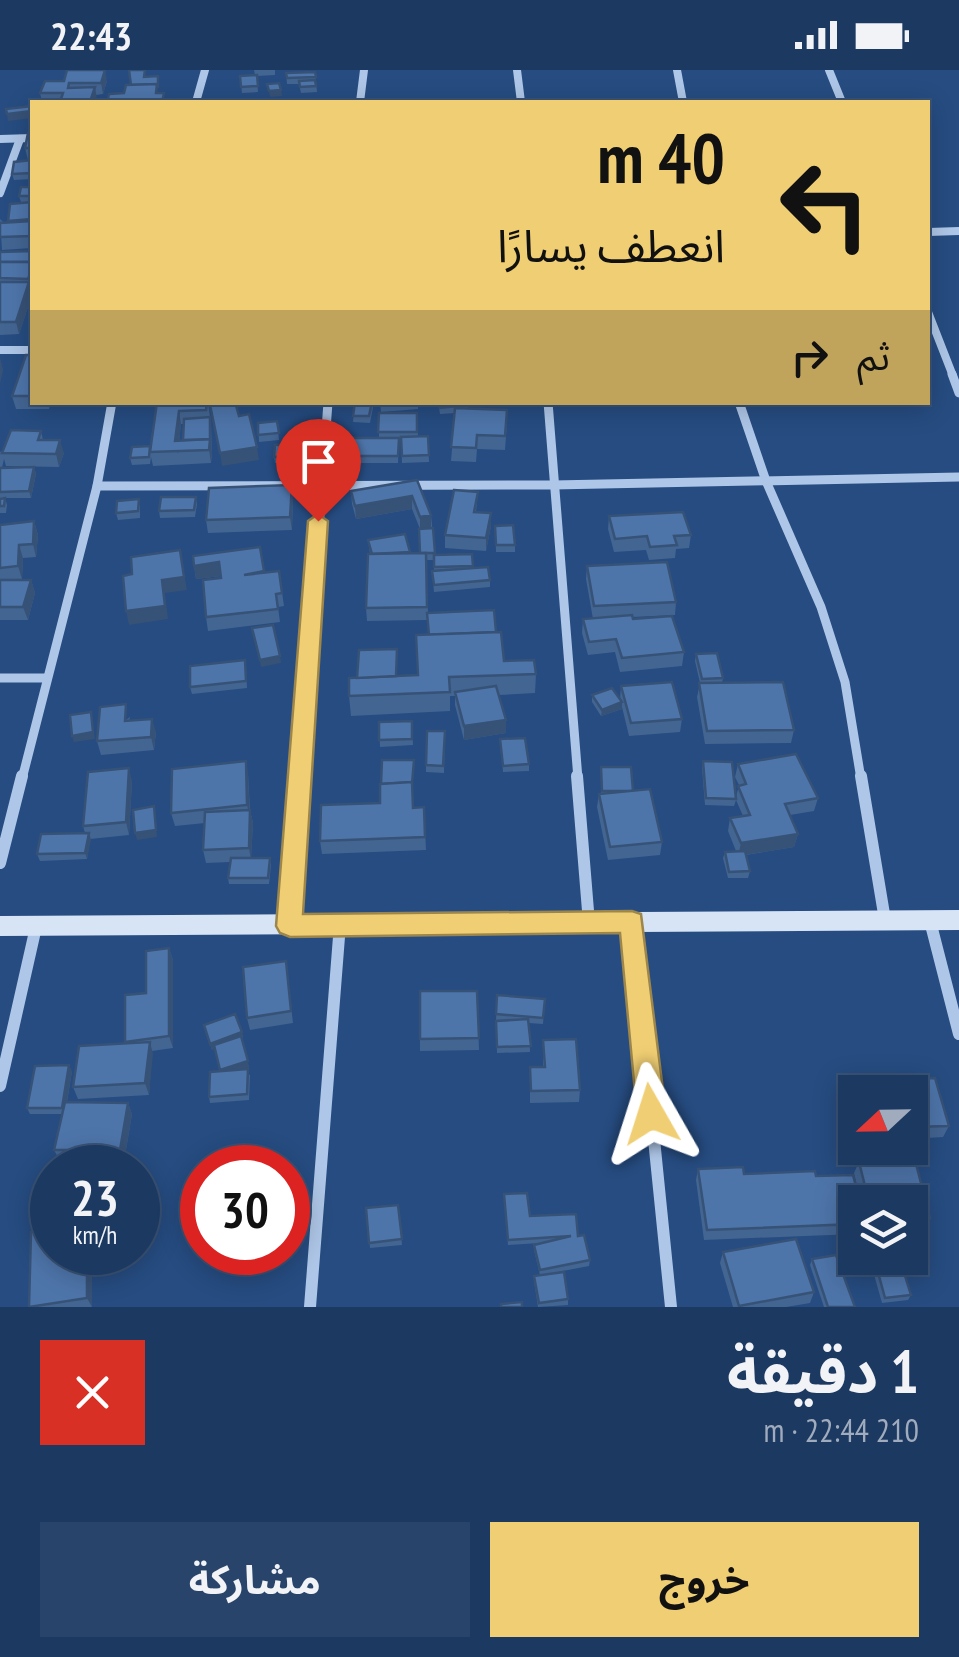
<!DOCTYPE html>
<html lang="ar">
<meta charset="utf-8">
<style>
:root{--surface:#1c3961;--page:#29446a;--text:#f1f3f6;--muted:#a0acbd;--line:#3a5376;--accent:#f0ce73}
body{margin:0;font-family:"PT Sans Narrow","Noto Sans Arabic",sans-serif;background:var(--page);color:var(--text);direction:rtl;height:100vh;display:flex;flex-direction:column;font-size:38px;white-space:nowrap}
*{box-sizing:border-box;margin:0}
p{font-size:32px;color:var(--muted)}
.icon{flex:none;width:55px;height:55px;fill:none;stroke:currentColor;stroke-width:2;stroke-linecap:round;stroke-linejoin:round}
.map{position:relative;height:1237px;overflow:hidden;direction:ltr}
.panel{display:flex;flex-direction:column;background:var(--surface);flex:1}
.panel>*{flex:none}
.banner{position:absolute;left:30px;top:30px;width:900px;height:305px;border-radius:0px;box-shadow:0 5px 25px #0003,0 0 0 2px var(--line);direction:rtl;background:#f0ce73;color:#111;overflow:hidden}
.needle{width:65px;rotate:248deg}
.buttons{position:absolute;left:838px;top:1005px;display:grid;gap:20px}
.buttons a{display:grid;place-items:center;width:90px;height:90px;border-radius:0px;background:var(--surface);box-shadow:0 5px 25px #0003,0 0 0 2px var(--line);font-size:50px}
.speed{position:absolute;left:30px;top:1075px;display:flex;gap:20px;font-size:50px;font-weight:700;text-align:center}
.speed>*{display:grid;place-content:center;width:130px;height:130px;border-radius:50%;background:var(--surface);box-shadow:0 5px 25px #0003,0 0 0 2px var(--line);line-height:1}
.speed small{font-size:25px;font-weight:400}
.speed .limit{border:15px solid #d22;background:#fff;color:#111}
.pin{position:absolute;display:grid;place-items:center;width:85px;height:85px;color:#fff;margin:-102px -42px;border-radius:50% 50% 50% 0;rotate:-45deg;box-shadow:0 0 10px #0007}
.pin .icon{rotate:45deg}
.me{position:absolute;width:110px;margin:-55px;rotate:354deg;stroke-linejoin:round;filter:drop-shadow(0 0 8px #0008)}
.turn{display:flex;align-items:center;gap:35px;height:210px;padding:0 40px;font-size:45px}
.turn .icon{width:130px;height:130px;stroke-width:2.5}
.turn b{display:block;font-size:70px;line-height:85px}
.then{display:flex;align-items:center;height:95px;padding:0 40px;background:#0003;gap:20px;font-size:38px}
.round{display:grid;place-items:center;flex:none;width:105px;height:105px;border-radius:0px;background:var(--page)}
.head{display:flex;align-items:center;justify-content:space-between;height:170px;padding:0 40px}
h1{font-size:60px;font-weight:700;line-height:75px}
.cta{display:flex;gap:20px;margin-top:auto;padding:20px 40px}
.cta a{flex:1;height:115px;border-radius:0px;background:var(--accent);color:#111;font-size:40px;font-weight:700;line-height:115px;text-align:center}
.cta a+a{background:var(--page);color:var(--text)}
.status{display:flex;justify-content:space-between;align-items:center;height:70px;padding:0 50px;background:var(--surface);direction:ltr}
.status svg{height:28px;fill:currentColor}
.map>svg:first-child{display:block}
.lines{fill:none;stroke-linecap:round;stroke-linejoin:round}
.street-far2{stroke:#aec6e7;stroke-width:8}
.street-far1{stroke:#aec6e7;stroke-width:9}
.street{stroke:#aec6e7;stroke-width:12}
.secondary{fill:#d7e4f6;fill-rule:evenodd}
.wall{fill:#436592;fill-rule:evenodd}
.shaded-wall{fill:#375277}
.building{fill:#4e75aa;stroke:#375277;stroke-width:2.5}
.route{fill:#f0ce73;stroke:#9c864b;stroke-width:2.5}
</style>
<div class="status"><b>22:43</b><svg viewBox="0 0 49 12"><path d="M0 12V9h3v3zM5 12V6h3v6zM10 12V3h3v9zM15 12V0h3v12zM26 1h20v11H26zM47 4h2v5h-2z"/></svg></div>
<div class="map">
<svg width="959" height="1237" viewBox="0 0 959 1237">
<rect width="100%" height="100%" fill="#264c81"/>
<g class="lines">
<!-- street-far2 -->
<g class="street-far2">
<polyline points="517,0 521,32"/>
<polyline points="677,0 683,32"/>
<polyline points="829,0 842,32"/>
<polyline points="196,32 205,0"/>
<polyline points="360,32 364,0"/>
<polyline points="0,69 32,68"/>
<polyline points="0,123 20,69"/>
<polyline points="928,162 959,161"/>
<polyline points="928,242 953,306"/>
<polyline points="0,280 32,280"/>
</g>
<!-- street-far1 -->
<g class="street-far1">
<polyline points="952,304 959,323"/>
<polyline points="548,332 578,709"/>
<polyline points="739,332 766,411 821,537 845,612 861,709"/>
<polyline points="97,416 553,415 959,407"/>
<polyline points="0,608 45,608"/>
<polyline points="22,709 97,416 112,332"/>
<polyline points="301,709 328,332"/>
</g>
<!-- street -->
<g class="street">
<polyline points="577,706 589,853"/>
<polyline points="861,706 885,850"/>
<polyline points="0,793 22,706"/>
<polyline points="930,851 959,964"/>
<polyline points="632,852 671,1237"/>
<polyline points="290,855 301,706"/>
<polyline points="0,1016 36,857"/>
<polyline points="310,1237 340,854"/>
</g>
<!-- secondary -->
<polygon class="secondary" points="959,840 959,860 0,866 0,846"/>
</g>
<!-- wall -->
<g class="wall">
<polygon points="254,0 275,0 275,5 257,6 258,22 242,23 240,6 255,5"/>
<polygon points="315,2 317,22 301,23 299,14 287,14 286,3"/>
<polygon points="64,11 107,11 103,24 96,25 96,32 42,32 40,23"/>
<polygon points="32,63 32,90 28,90 25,78"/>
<polygon points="32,90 32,109 14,110 12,104"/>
<polygon points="32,117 32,132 21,132 19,126"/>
<polygon points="32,132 32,178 2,180 0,149 4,153 8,153 8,151"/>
<polygon points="32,181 32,225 19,264 0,265 0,182"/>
<polygon points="32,285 32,332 51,332 49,339 16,339 12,326"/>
<polygon points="56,332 80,332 80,335 56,336"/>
<path d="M157,332h51l3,22 1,29 -1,10 -58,3 -2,-9 -1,7 -18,1 -2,-7 20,-12zM181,354h3l-1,16 -4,1z"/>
<polygon points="355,332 374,332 370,353 353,352"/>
<polygon points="380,332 418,332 418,339 381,342"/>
<polygon points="438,332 467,332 468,338 507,353 505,380 477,379 476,392 451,391 455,343 440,344"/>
<polygon points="379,343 417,343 418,366 428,366 429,392 402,393 401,369 399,369 398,393 351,393 350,386 379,368"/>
<polygon points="277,351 279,370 259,372 258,353"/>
<polygon points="41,361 43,370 64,383 59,397 6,396 4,389 2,398 34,397 36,404 31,428 5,428 7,435 6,443 0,443 0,382"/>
<polygon points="296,374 297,392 275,393 274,387"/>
<polygon points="417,410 431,445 435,485 473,496 473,498 490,510 490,517 434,522 432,501 434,501 434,490 426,490 428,543 496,562 504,591 536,604 535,623 499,625 506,650 506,663 464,670 455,635 455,626 450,626 450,641 351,646 349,626 396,606 418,605 428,565 428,550 367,551 366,538 370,484 368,470 410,483 420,483 420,459 412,439 356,449 352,434 351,421"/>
<polygon points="292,415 293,429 292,460 208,463 206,450"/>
<polygon points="478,422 476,442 491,456 486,481 445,478 445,465"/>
<polygon points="196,427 197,434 195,447 160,448 159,441"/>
<polygon points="140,435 140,448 118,450 116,443"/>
<polygon points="609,446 691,465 689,478 676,479 675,488 649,490 646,480 614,482 608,459"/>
<polygon points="34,451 38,465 36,487 23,488 22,509 31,510 35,523 28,550 0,550 0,455"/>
<polygon points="495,456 515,475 515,482 496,482"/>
<polygon points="260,477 264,503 279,501 284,536 278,537 280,552 208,561 206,547 221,506 196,509 194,496"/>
<polygon points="587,496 676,532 675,545 632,547 684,582 682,596 620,602 615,582 588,585 582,563 583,549 593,549 586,509"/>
<polygon points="696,584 723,608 722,613 794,660 791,673 705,674 697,627 700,613 695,591"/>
<polygon points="246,597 247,618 192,624 190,617"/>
<polygon points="621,616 682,649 680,662 629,666 622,637 622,639 601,646 592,632 592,625 620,629"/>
<polygon points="130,647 129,651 156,662 154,680 101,685 97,671"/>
<polygon points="412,651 413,675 380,677 379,652"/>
<polygon points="445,661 444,703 426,702 426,695"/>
<polygon points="500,669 529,694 529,701 503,702"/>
<polygon points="703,691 736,727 739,715 735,707 738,694 818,728 814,741 790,745 798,764 794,777 746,785 750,801 748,808 728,808 723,788 725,782 736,781 728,761 730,748 743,746 736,730 734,736 705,735 702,698"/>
<polygon points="601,697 633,721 662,772 660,785 608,790 597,737 599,724 601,723"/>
<polygon points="248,704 250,740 253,753 251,788 270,788 271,795 269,814 229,814 228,808 230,792 206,793 203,780 205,753 175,756 171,743"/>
<polygon points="132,711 129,765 90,769 87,789 40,791 37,784 85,763 83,756"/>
<polygon points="413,720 413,738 424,737 426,780 322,784 320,771 380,733"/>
<polygon points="169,878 173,890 173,978 152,981 149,1025 78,1029 73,1017 125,973 146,923"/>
<polygon points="286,891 293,953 250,960 247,948"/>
<polygon points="477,921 479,980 420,981 420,969"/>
<polygon points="497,925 545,929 543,954 529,953 530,982 497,983 496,951"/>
<polygon points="204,955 242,962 243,969 242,969 249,998 242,1000 250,1005 249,1030 210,1033 209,1027 221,1001 215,978 212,980"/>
<polygon points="543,970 580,1020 579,1032 530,1033 530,997 543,997"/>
<polygon points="72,1001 67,1032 128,1033 132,1044 124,1092 60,1091 54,1080 62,1044 30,1044 27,1038"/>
<polygon points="935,1008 949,1056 943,1067 910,1069 910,1022 887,1021 892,1010"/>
<polygon points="108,1092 111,1098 52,1098 52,1182 92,1182 92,1237 29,1237 31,1162 52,1158 45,1159 40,1148 46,1097"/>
<polygon points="859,1092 930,1148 925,1159 910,1160 910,1132 861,1132 854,1103"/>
<polygon points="698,1099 744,1104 816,1106 855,1132 855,1164 704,1170 696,1110"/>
<polygon points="504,1129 530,1146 578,1166 590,1190 589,1196 547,1204 568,1229 568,1235 538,1237 534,1211 534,1206 540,1205 534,1180 534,1175 540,1173 508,1175"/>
<polygon points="398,1135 402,1175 370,1178 366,1138"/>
<polygon points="723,1182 814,1222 810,1233 786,1237 733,1237 720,1193"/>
<polygon points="812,1189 855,1237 824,1237 810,1195"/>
<polygon points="876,1195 911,1225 908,1230 882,1233 873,1201"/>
</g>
<!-- shaded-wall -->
<g class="shaded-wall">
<polygon points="105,0 107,11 103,24 101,13"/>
<polygon points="95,17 97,29 96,32 90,32"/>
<polygon points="281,20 282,26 270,27 269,21"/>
<polygon points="32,41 32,48 8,51 7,44"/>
<polygon points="32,199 32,222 28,209"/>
<polygon points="29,212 32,225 19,264 16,252"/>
<polygon points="0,287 3,300 0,314"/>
<polygon points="179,341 181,354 178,384 175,371"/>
<polygon points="210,347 212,383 211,393 209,380"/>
<polygon points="60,370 64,383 59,397 56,384"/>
<polygon points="257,377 259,390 222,396 220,383"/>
<polygon points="34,397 36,404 31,428 29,421"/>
<polygon points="292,415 293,429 292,460 290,447"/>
<polygon points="412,426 412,439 356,449 355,436"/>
<polygon points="491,443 491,456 486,481 486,468"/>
<polygon points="431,445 431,458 420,460 420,447"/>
<polygon points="34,451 38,465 36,487 33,474"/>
<polygon points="19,475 23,488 22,509 18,496"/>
<polygon points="180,480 187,520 165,523 168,549 129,555 126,541 162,510"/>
<polygon points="219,492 221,506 196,509 194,496"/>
<polygon points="31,510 35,523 28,550 23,537"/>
<polygon points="280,586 281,593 261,597 260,590"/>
<polygon points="622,632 622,639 601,646 602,640"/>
<polygon points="91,642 95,669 74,672 72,666"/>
<polygon points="152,649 156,662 154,680 151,667"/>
<polygon points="506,650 506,663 464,670 464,656"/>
<polygon points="246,691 248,704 250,748 247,735"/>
<polygon points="129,698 132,711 129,765 126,752"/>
<polygon points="154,736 157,767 137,770 135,763"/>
<polygon points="250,740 253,753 251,790 249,778"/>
<polygon points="89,763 91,770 87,789 85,783"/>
<polygon points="798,764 794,777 738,786 741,773"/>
<polygon points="169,878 173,890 173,978 169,966"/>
<polygon points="242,962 243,969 212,980 210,974"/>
<polygon points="150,972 153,984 149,1025 145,1013"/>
<polygon points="248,991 249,998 222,1006 220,1000"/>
<polygon points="69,995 72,1001 65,1043 62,1038"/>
<polygon points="128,1033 132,1044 124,1092 120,1080"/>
<polygon points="87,1182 92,1182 92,1237 87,1228"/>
</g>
<!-- building -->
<g class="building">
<polygon points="67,0 105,0 101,13 69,13 68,18 95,17 90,32 60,32 63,23 40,23 45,11 64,11"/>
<polygon points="145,0 144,7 158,6 158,17 156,18 157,14 131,15 129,0"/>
<polygon points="315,2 316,7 287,8 286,3"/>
<polygon points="257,5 258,16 241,17 240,6"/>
<polygon points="315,10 316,16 300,17 299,11"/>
<polygon points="279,13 281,20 269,21 267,14"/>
<polygon points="157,14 156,23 164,23 162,32 107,32 109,24 124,23 126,15"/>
<polygon points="32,36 32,41 7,44 6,39"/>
<polygon points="28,63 32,63 32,78 25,78"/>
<polygon points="32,90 32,103 12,104 14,92"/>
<polygon points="21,117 32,117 32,126 19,126"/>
<polygon points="32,132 32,149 8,151 10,134"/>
<polygon points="32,151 32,166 0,167 0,153"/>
<polygon points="32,181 32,192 0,192 0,182"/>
<polygon points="0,192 32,192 32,199 28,209 0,208"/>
<polygon points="0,212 29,212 16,252 0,252"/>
<polygon points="26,285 32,285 32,326 12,326"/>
<polygon points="157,332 207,332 206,340 179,341 175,371 210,369 209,380 150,382"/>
<polygon points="225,332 235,332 239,346 249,344 257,377 220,383 210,335"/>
<polygon points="355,332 372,332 369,346 353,346"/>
<polygon points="380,332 418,332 418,333 381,335"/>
<polygon points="439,332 467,332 468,335 440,338"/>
<polygon points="455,338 507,340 505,366 477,365 476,378 451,377"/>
<polygon points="379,343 417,343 417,362 378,362"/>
<polygon points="210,347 210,369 183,370 184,349"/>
<polygon points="277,351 279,363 258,365 258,353"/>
<polygon points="11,360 41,361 38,370 60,370 56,384 2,383"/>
<polygon points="428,366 429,385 402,386 401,367"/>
<polygon points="351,368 399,368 398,386 350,386"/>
<polygon points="296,374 296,386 274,387 275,375"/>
<polygon points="150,376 149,387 130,388 132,377"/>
<polygon points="34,397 29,421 0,422 0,398"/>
<polygon points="417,410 431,445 420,447 412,426 355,436 351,421"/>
<polygon points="292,415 290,447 206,450 209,418"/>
<polygon points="454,420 478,422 474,442 491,443 486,468 445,465"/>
<polygon points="161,427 196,427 194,440 159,441"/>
<polygon points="5,428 4,436 0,436 0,429"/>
<polygon points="139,429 138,441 116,443 117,431"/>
<polygon points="683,442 691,465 674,466 677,475 650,477 647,466 615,469 609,446"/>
<polygon points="34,451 33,474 19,475 18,496 0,498 0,455"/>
<polygon points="513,455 515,475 496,475 495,456"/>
<polygon points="433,458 435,483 420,483 419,459"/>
<polygon points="405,464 410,482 372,484 368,470"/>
<polygon points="260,477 264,501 244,505 279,501 282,523 276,524 278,539 206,547 203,510 221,508 219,492 194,496 193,486"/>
<polygon points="180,480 184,507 162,510 165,536 126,541 123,506 132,504 131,487"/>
<polygon points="426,483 427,537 366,538 368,484"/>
<polygon points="472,484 473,496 434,497 434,485"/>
<polygon points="667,492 676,532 594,536 587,496"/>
<polygon points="488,497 490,510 434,515 432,501"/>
<polygon points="0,510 31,510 23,537 0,537"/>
<polygon points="494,540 496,562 429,565 427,543"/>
<polygon points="632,545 633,549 672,546 684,582 622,588 616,569 589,572 583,549"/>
<polygon points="273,555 280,586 260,590 252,558"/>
<polygon points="501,562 504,591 534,590 536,604 449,607 450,622 349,626 349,608 418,605 416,565"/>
<polygon points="397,579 396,606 357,608 359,580"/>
<polygon points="717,583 723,608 702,609 696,584"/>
<polygon points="245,590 246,611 190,617 190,596"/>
<polygon points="672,612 682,649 631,653 621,616"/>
<polygon points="783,612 794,660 707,661 699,613"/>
<polygon points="496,616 506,650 464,656 455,622"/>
<polygon points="612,618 622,632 602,640 592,625"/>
<polygon points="126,634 125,651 152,649 151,667 97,671 100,637"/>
<polygon points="91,642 93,662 72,666 70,645"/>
<polygon points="412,651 412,669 379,670 379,652"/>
<polygon points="427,661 445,661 443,696 426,695"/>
<polygon points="525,668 529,694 503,696 500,669"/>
<polygon points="796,684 818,728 785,734 798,764 741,773 730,748 750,745 738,716 746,714 738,694"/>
<polygon points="382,690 414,690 412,714 412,712 381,714"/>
<polygon points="246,691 247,735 171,743 172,699"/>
<polygon points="703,691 732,692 736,729 706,728"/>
<polygon points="601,697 631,697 633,721 602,721"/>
<polygon points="129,698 126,752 83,756 88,702"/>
<polygon points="412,712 413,738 424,737 425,767 320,771 321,735 380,733 380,714"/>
<polygon points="650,719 662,772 610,777 599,724"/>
<polygon points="154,736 156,760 135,763 133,740"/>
<polygon points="250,740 249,778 203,780 205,742"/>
<polygon points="89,763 85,783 37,784 41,764"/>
<polygon points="745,781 750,801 729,802 725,782"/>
<polygon points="231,788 270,788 268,808 228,808"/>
<polygon points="169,878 169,966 125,972 125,925 146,923 146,881"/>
<polygon points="286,891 291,941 247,948 243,897"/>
<polygon points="420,921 477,921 479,968 420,969"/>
<polygon points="497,925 545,929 543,948 496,944"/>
<polygon points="235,944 242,962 210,974 204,955"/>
<polygon points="528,949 531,976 497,977 496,951"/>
<polygon points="241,966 248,991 220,1000 214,975"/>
<polygon points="576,969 580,1020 531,1021 530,997 545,997 543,970"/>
<polygon points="150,972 145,1013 73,1017 79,976"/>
<polygon points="69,995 62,1038 27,1038 35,996"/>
<polygon points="248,999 247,1024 209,1027 210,1002"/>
<polygon points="935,1008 949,1056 910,1057 910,1022 895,1022 892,1010"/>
<polygon points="65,1032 128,1033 120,1080 54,1080"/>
<polygon points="915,1090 930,1148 910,1149 910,1132 869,1132 859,1092"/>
<polygon points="108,1092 108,1098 52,1098 52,1147 40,1148 46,1097"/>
<polygon points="743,1097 744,1104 815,1101 816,1106 853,1105 860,1132 855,1132 855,1154 707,1160 698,1099"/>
<polygon points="527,1123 530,1146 576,1144 578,1166 584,1165 590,1190 540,1200 534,1175 571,1166 508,1170 504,1124"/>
<polygon points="398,1135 402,1169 369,1173 366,1138"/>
<polygon points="52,1158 52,1182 87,1182 87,1228 29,1237 31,1162"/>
<polygon points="796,1169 814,1222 739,1236 723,1182"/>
<polygon points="836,1185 855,1237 828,1237 812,1189"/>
<polygon points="901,1193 911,1225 885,1228 876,1195"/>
<polygon points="564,1202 568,1229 539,1233 534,1206"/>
<polygon points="522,1232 522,1237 501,1237 501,1234"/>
</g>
<!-- route -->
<polygon class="route" points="318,444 328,451 303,844 632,841 641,844 666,1044 661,1054 651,1058 641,1054 637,1044 620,863 290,867 280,863 276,856 308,451"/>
</svg>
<div class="buttons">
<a><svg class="needle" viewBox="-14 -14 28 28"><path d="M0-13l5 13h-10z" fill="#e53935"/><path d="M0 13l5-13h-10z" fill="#a0acbd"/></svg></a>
<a><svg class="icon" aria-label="layers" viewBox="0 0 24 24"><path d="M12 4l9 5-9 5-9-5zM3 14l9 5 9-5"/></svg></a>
</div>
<div class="speed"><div>23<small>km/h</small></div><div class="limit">30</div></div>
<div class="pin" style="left:318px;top:451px;background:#d93025"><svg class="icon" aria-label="arrive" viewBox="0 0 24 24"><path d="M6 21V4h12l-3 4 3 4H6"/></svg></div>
<svg class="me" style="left:651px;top:1044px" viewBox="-20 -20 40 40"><path d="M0-17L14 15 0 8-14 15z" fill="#f0ce73" stroke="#fff" stroke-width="4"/></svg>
<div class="banner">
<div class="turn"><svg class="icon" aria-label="left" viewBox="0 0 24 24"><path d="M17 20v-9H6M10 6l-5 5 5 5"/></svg><div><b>40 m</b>انعطف يسارًا</div></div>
<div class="then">ثم<svg class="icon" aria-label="right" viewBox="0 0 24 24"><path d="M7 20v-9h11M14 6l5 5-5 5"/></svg></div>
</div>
</div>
<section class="panel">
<div class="head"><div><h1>1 دقيقة</h1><p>210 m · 22:44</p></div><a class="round" style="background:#d93025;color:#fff"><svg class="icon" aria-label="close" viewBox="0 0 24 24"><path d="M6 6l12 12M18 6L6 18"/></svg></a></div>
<div class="cta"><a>خروج</a><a>مشاركة</a></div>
</section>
